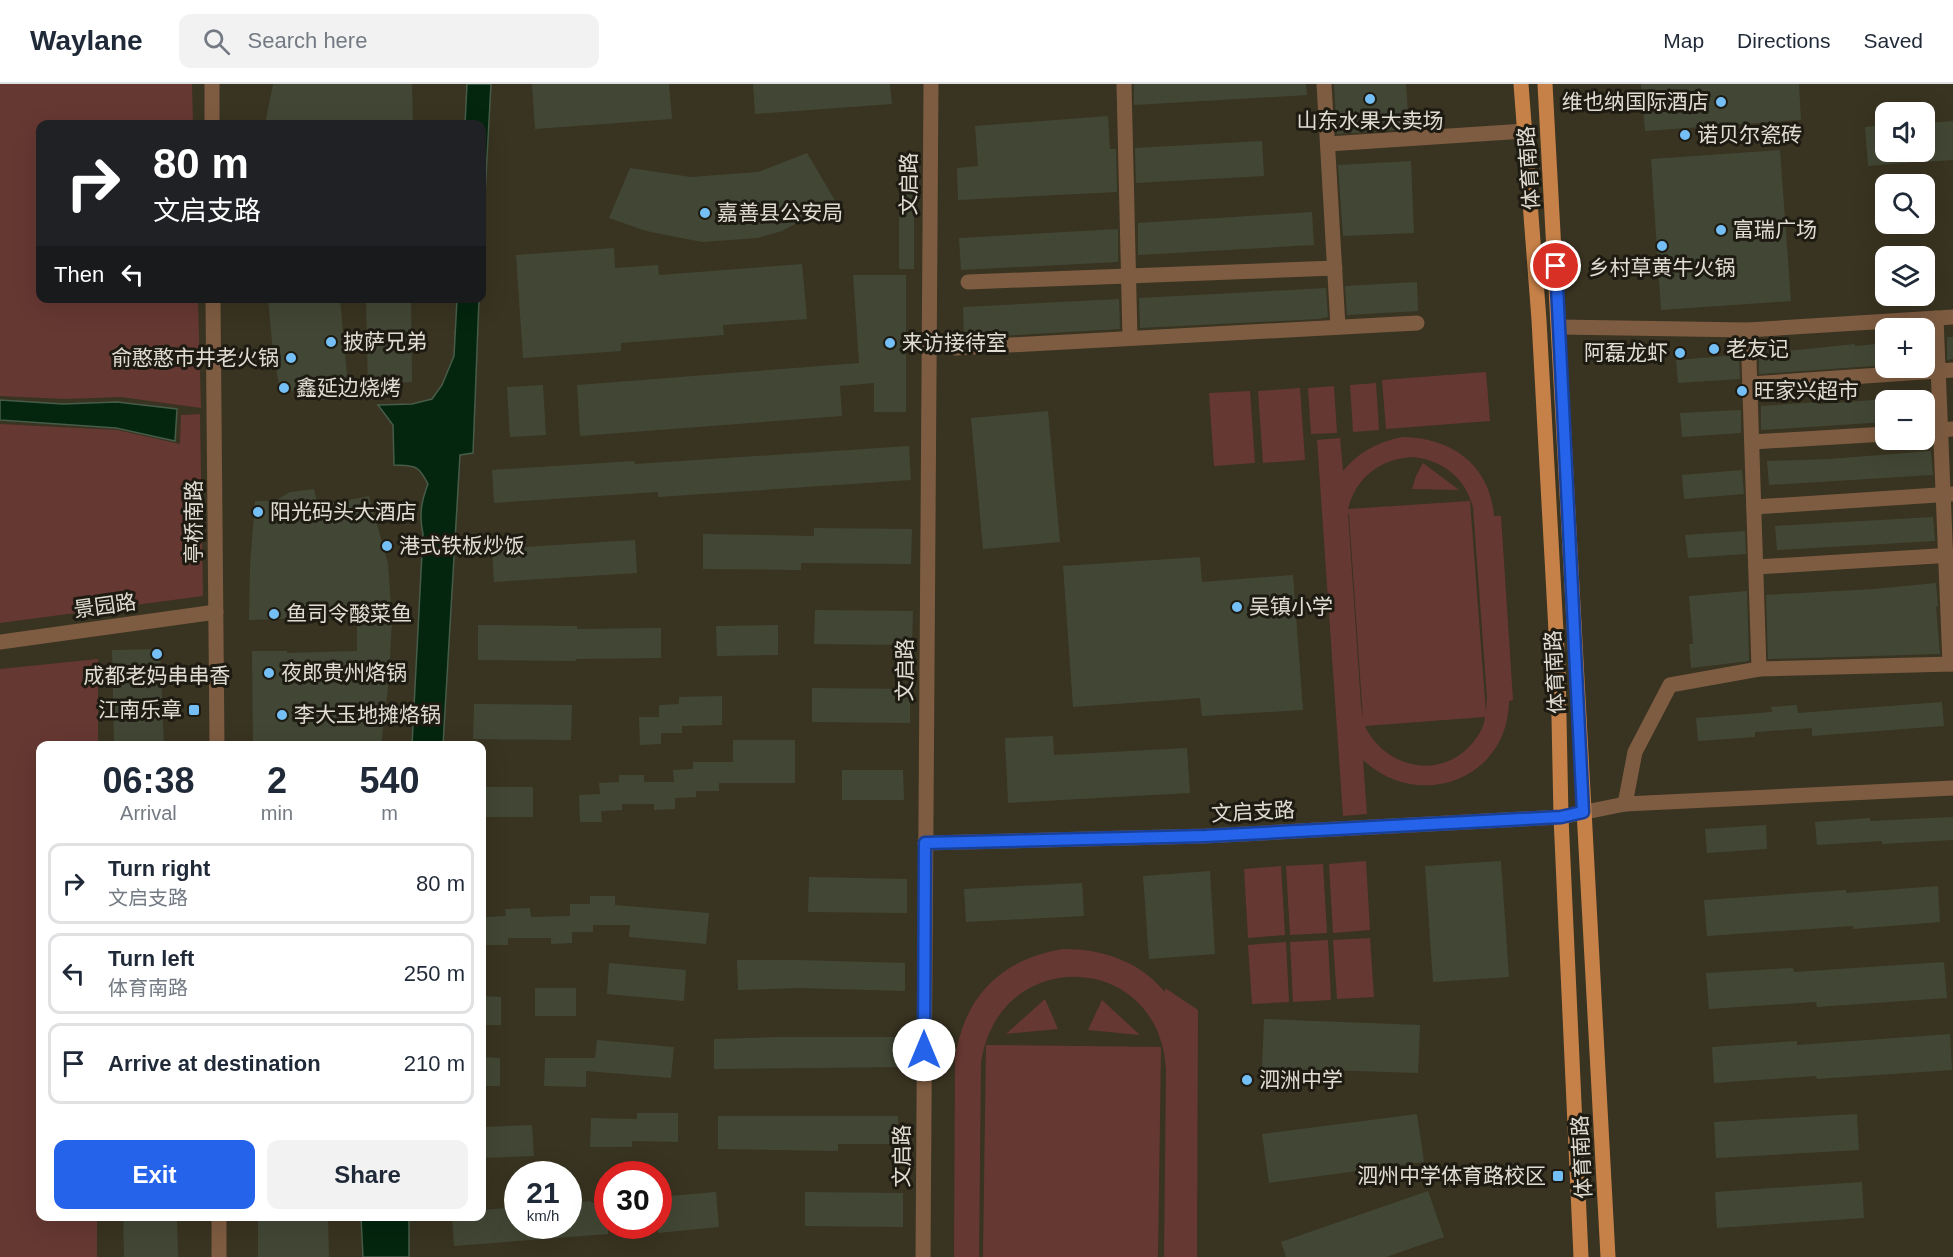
<!DOCTYPE html>
<meta charset="utf-8">
<style>
:root{--surface:#fff;--page:#f2f2f3;--text:#1f2937;--muted:#747a83;--line:#e0e1e3;--accent:#2563eb}
body{margin:0;font-family:Arial,"Noto Sans SC",sans-serif;background:var(--page);color:var(--text);height:100vh;display:flex;flex-direction:column;font-size:22px;white-space:nowrap}
*{box-sizing:border-box;margin:0}
p{font-size:20px;color:var(--muted)}
.icon{flex:none;width:33px;height:33px;fill:none;stroke:currentColor;stroke-width:2;stroke-linecap:round;stroke-linejoin:round}
.map{position:relative;flex:1;overflow:hidden}
.details{position:absolute;left:36px;top:657px;width:450px;height:480px;display:flex;flex-direction:column;background:var(--surface);border-radius:12px;box-shadow:0 6px 24px #0002}
.details>*{flex:none}
.top-card{position:absolute;left:36px;top:36px;width:450px;height:183px;border-radius:12px;box-shadow:0 6px 24px #0002;background:#202124;color:#fff;overflow:hidden}
.buttons{position:absolute;left:1875px;top:18px;display:grid;gap:12px}
.buttons a{display:grid;place-items:center;width:60px;height:60px;border-radius:12px;background:var(--surface);box-shadow:0 6px 24px #0002;font-size:30px}
.speed{position:absolute;left:504px;top:1077px;display:flex;gap:12px;font-size:30px;font-weight:700;text-align:center}
.speed>*{display:grid;place-content:center;width:78px;height:78px;border-radius:50%;background:var(--surface);box-shadow:0 6px 24px #0002;line-height:1}
.speed small{font-size:15px;font-weight:400}
.speed .limit{border:9px solid #d22;background:#fff;color:#111}
.pin{position:absolute;display:grid;place-items:center;width:51px;height:51px;color:#fff;margin:-26px;border:3px solid #fff;border-radius:50%;box-shadow:0 2px 6px #0007}
.me{position:absolute;width:66px;margin:-33px;rotate:0deg;stroke-linejoin:round;filter:drop-shadow(0 0 4px #0008)}
.turn{display:flex;align-items:center;gap:21px;height:126px;padding:0 18px;font-size:27px}
.turn .icon{width:78px;height:78px;stroke-width:2.5}
.turn b{display:block;font-size:42px;line-height:51px}
.then{display:flex;align-items:center;height:57px;padding:0 18px;background:#0003;gap:12px;font-size:22px}
.eta{display:flex;justify-content:space-evenly;align-items:center;height:102px;text-align:center}
.eta b{font-size:36px;font-weight:700;line-height:42px}
.primary-button{display:flex;gap:12px;margin-top:auto;padding:12px 18px}
.primary-button a{flex:1;height:69px;border-radius:12px;background:var(--accent);color:#fff;font-size:24px;font-weight:700;line-height:69px;text-align:center}
.primary-button a+a{background:var(--page);color:var(--text)}
ul{padding:0;list-style:none}
li{display:flex;align-items:center;gap:18px;height:81px;margin:0 12px 9px;padding:0 6px;border:3px solid var(--line);border-radius:12px}
li div{flex:1}
li b{display:block;font-size:22px}
li em{font-style:normal}
header{display:flex;align-items:center;gap:36px;box-sizing:border-box;height:84px;padding:0 30px;background:var(--surface);border-bottom:2px solid var(--line)}
header strong{font-size:28px}
nav{display:flex;gap:33px;margin-inline-start:auto;font-size:21px}
.search{width:420px;height:54px;background:var(--page);display:flex;align-items:center;gap:15px;box-sizing:border-box;padding:0 21px;border-radius:12px;color:var(--muted);font-size:22px}
.map>svg:first-child{display:block}
.green{fill:#663832;fill-rule:evenodd}
.water{fill:#04250e;stroke:#465c48;stroke-width:1.5}
.building{fill:#424735}
.lines{fill:none;stroke-linecap:round;stroke-linejoin:round}
.minor{stroke:#7e5c41;stroke-width:15}
.major{stroke:#c68148;stroke-width:15}
.route-casing{stroke:#184099;stroke-width:15}
.route{stroke:#2563eb;stroke-width:10}
.poi-dot{fill:#74c0f6;stroke:#1e1b13;stroke-width:2}
.labels{text-anchor:middle;stroke-width:6;stroke-linejoin:round;paint-order:stroke}
.poi-label{font-size:21px;fill:#e0dcd1;stroke:#1e1b13;text-anchor:start}
.street-label{font-size:21px;fill:#e0dcd1;stroke:#1e1b13}
</style>
<header>
<strong>Waylane</strong>
<div class="search"><svg class="icon" aria-label="search" viewBox="0 0 24 24"><circle cx="10" cy="10" r="6"/><path d="M15 15l6 6"/></svg>Search here</div>
<nav><a>Map</a><a>Directions</a><a>Saved</a></nav>
</header>
<div class="map">
<svg width="1953" height="1173" viewBox="0 0 1953 1173">
<rect width="100%" height="100%" fill="#393321"/>
<!-- green -->
<g class="green">
<polygon points="0,0 192,0 193,40 40,40 40,214 198,215 201,324 121,313 65,315 0,312"/>
<polygon points="1486,288 1490,337 1386,345 1382,296"/>
<polygon points="1376,299 1379,346 1353,348 1350,301"/>
<polygon points="1334,302 1337,349 1311,350 1308,304"/>
<polygon points="1300,304 1305,376 1263,379 1258,307"/>
<polygon points="1250,307 1255,379 1214,382 1209,309"/>
<polygon points="200,330 203,512 0,539 0,340 117,346 180,360 181,331"/>
<path d="M1403,353c49,1 87,28 91,79h7l12,184 -4,1c-1,79 -90,111 -146,59l4,54 -24,2 -26,-376 23,-2 3,33c17,-20 35,-29 60,-34zM1414,373c30,4 51,21 59,50l14,190 -1,16 -16,-212 -122,8c8,-32 33,-51 66,-52zM1348,429l1,1 14,205 -2,-13zM1485,633c-1,12 -9,23 -18,32 -33,31 -84,16 -102,-23z"/>
<polygon points="1423,379 1459,406 1412,405 1416,392"/>
<polygon points="98,575 98,661 40,662 40,1132 97,1133 97,1173 0,1173 0,585"/>
<polygon points="1366,777 1370,846 1333,849 1329,780"/>
<polygon points="1323,780 1327,849 1290,851 1286,782"/>
<polygon points="1281,782 1285,851 1248,854 1244,785"/>
<polygon points="1370,854 1374,913 1337,915 1333,856"/>
<polygon points="1328,856 1331,916 1293,918 1290,858"/>
<polygon points="1286,858 1289,918 1252,920 1248,861"/>
<path d="M1063,865c40,0 76,12 102,43v-4l33,22 -1,247h-33l2,-187c-6,-120 -168,-126 -185,-7l-2,194h-25l1,-198c9,-63 46,-100 108,-110z"/>
<polygon points="1045,915 1058,945 1006,950"/>
<polygon points="1102,916 1140,951 1088,946"/>
<polygon points="986,961 1161,963 1158,1173 983,1173"/>
</g>
<!-- water -->
<g class="water">
<polygon points="467,0 491,0 482,166 482,40 465,40"/>
<path d="M457,215h22l-6,154 -13,2 -17,290h-31l11,-211c-4,-19 -2,-32 5,-50 -10,-20 -13,-18 -34,-19l-1,-40 -15,-20 34,-1 20,-5 10,-14 12,-29z"/>
<polygon points="0,316 63,320 117,318 177,325 175,357 116,344 0,336"/>
<polygon points="361,1133 409,1133 409,1173 363,1173"/>
</g>
<!-- building -->
<g class="building">
<polygon points="273,0 412,0 413,40 265,40"/>
<polygon points="532,0 669,0 672,35 535,45"/>
<polygon points="753,0 890,0 892,20 755,30"/>
<polygon points="1134,0 1306,0 1307,11 1134,21"/>
<polygon points="1334,0 1406,0 1408,30 1396,46 1337,50"/>
<polygon points="1641,0 1799,0 1801,36 1645,47"/>
<polygon points="1108,32 1110,65 1116,65 1117,108 958,116 957,84 978,82 975,42"/>
<polygon points="1953,37 1953,76 1924,78 1924,39"/>
<polygon points="1886,41 1886,68 1917,68 1917,78 1868,82 1865,43"/>
<polygon points="1262,57 1264,92 1136,99 1135,64"/>
<polygon points="1780,66 1791,217 1661,226 1651,75"/>
<polygon points="807,69 836,118 782,147 758,154 702,158 646,147 609,134 630,84 691,93 758,88"/>
<polygon points="1411,77 1414,149 1343,152 1338,81"/>
<polygon points="914,104 914,185 899,185 899,105"/>
<polygon points="1312,128 1314,161 1138,171 1138,139"/>
<polygon points="1118,145 1118,178 961,186 959,154"/>
<polygon points="614,164 615,184 658,181 659,191 802,180 807,235 723,241 724,251 621,259 621,267 523,274 516,171"/>
<polygon points="853,191 906,191 906,328 874,328 874,299 840,302 842,332 580,352 577,301 859,279"/>
<polygon points="1417,198 1418,227 1347,231 1345,202"/>
<polygon points="1326,204 1328,233 1319,235 1140,244 1139,214"/>
<polygon points="268,214 340,214 349,314 321,316 319,304 280,308 272,258"/>
<polygon points="366,214 411,214 412,298 392,299 392,307 368,307"/>
<polygon points="1119,215 1120,245 964,254 963,223"/>
<polygon points="1947,253 1953,253 1953,275 1947,276"/>
<polygon points="1886,259 1886,281 1759,290 1759,270 1855,260 1855,262"/>
<polygon points="1739,271 1740,295 1678,299 1676,276"/>
<polygon points="543,301 546,351 510,353 507,303"/>
<polygon points="1924,312 1929,312 1930,335 1924,335"/>
<polygon points="1886,315 1886,338 1761,346 1761,322 1819,318 1820,320"/>
<polygon points="1741,326 1741,349 1682,353 1680,329"/>
<polygon points="1048,327 1060,458 983,465 971,334"/>
<polygon points="909,362 911,396 658,413 658,408 494,419 492,386 634,377 635,380"/>
<polygon points="1931,367 1933,391 1769,401 1767,377 1829,375"/>
<polygon points="1742,386 1744,410 1684,415 1682,391"/>
<polygon points="314,405 318,422 369,412 379,447 388,480 392,535 389,595 381,662 253,662 252,567 287,567 287,569 357,567 357,533 249,536 250,482 255,417 275,417 290,408"/>
<polygon points="1933,433 1935,457 1777,466 1775,442"/>
<polygon points="814,444 912,445 911,480 801,479 801,486 703,485 703,450 814,452"/>
<polygon points="1745,447 1746,470 1688,474 1685,451"/>
<polygon points="635,456 637,489 494,498 492,465"/>
<polygon points="1200,473 1202,498 1293,491 1303,626 1202,632 1200,614 1073,623 1063,482"/>
<polygon points="1936,499 1938,522 1936,523 1940,570 1768,575 1766,511 1874,505"/>
<polygon points="1747,507 1749,577 1691,584 1689,560 1693,560 1689,512"/>
<polygon points="815,526 913,527 912,561 814,560"/>
<polygon points="478,541 577,542 577,545 661,544 661,574 576,575 576,577 478,576"/>
<polygon points="778,541 778,571 717,572 716,542"/>
<polygon points="160,565 164,662 114,662 112,566"/>
<polygon points="812,604 910,605 910,639 812,638"/>
<polygon points="722,612 722,641 682,642 682,649 661,649 661,660 640,661 639,633 659,633 659,621 679,620 679,613"/>
<polygon points="1942,618 1944,642 1812,652 1812,644 1755,648 1755,653 1698,657 1696,634 1772,628 1771,623 1797,621 1798,629"/>
<polygon points="474,620 572,621 571,656 473,655"/>
<polygon points="1053,652 1054,671 1187,664 1190,709 1008,719 1005,654"/>
<polygon points="733,656 795,656 795,699 719,699 719,707 696,707 696,713 675,714 675,725 654,726 654,720 622,720 622,726 601,727 602,738 580,738 579,711 600,710 599,699 619,698 619,691 644,691 644,698 674,698 673,686 693,685 693,678 733,678"/>
<polygon points="842,686 903,686 904,716 842,716"/>
<rect x="482" y="703" width="51" height="30"/>
<polygon points="1953,733 1953,756 1882,760 1882,757 1817,761 1815,738 1870,734 1870,737"/>
<polygon points="1766,741 1767,765 1707,769 1705,745"/>
<polygon points="1501,777 1509,893 1433,898 1425,782"/>
<polygon points="1210,787 1215,870 1149,875 1143,792"/>
<polygon points="809,793 907,795 907,829 808,828"/>
<polygon points="1082,799 1084,832 966,838 964,805"/>
<polygon points="1938,802 1940,838 1853,845 1853,842 1707,852 1704,816 1846,806 1846,809"/>
<polygon points="590,812 615,812 615,821 709,829 706,860 629,853 630,841 593,841 593,848 572,848 572,859 551,860 551,854 508,854 508,861 482,861 482,845 486,845 486,833 506,832 505,825 530,824 531,833 570,832 570,820 590,820"/>
<polygon points="737,876 799,876 905,879 905,907 799,904 738,906"/>
<polygon points="1944,878 1947,914 1817,923 1816,918 1709,925 1706,889 1793,884 1794,888"/>
<polygon points="609,879 686,886 684,917 607,910"/>
<rect x="535" y="904" width="41" height="28"/>
<polygon points="482,912 501,913 501,941 482,941"/>
<polygon points="1264,935 1420,941 1418,989 1262,984"/>
<polygon points="1950,950 1952,986 1817,995 1816,992 1714,999 1712,963 1797,957 1797,961"/>
<polygon points="777,953 904,953 904,983 714,985 714,955"/>
<polygon points="597,956 674,963 671,994 586,987 586,1003 544,1002 545,974 595,974"/>
<polygon points="482,973 500,974 500,1002 482,1002"/>
<polygon points="637,1029 678,1029 678,1058 632,1057 632,1063 590,1063 591,1034 637,1035"/>
<polygon points="1417,1030 1424,1078 1269,1099 1262,1050"/>
<polygon points="1857,1030 1859,1066 1716,1074 1714,1038"/>
<polygon points="718,1032 898,1032 898,1060 838,1060 838,1067 718,1065"/>
<polygon points="532,1041 534,1072 482,1074 482,1043"/>
<polygon points="1862,1098 1864,1134 1717,1144 1715,1108"/>
<polygon points="1428,1107 1444,1153 1386,1173 1286,1173 1281,1158"/>
<polygon points="716,1108 719,1143 658,1149 658,1113"/>
<polygon points="805,1108 903,1109 903,1143 805,1142"/>
<polygon points="591,1117 591,1119 608,1118 608,1150 454,1162 452,1132 482,1132 482,1126 518,1123 518,1142 568,1142 568,1119"/>
<polygon points="123,1132 177,1132 178,1173 124,1173"/>
<polygon points="258,1132 328,1132 329,1173 258,1173"/>
</g>
<g class="lines">
<!-- minor -->
<g class="minor">
<polyline points="212,0 212,40"/>
<polyline points="1124,0 1130,254"/>
<polyline points="1324,0 1338,243"/>
<polyline points="1328,60 1525,47"/>
<polyline points="968,198 1335,184"/>
<polyline points="213,214 217,662"/>
<polyline points="1936,234 1950,580"/>
<polyline points="1559,243 1748,246 1953,233"/>
<polyline points="955,264 1417,239"/>
<polyline points="1750,300 1953,286"/>
<polyline points="1924,347 1953,345"/>
<polyline points="1752,358 1886,350"/>
<polyline points="1754,423 1953,410"/>
<polyline points="1756,483 1953,471"/>
<polyline points="0,558 216,528"/>
<polyline points="1759,585 1953,580"/>
<polyline points="1625,720 1635,668 1670,601 1759,585 1748,246"/>
<polyline points="925,759 1206,752 1561,733 1625,720 1953,704"/>
<polyline points="219,1132 219,1173"/>
<polyline points="923,1173 931,0"/>
</g>
<!-- major -->
<g class="major">
<polyline points="1521,0 1539,236 1558,584 1561,733 1581,1173"/>
<polyline points="1545,0 1608,1173"/>
</g>
</g>
<g class="lines">
<!-- route casing -->
<g class="route-casing">
<polyline id="route" points="924,966 925,759 1206,752 1561,733 1583,728 1556,182"/>
</g>
<!-- route -->
<use href="#route" class="route"/>
</g>
<!-- markers -->
<g class="poi-dot">
<circle cx="1370" cy="15" r="6"/>
<circle cx="1721" cy="18" r="6"/>
<circle cx="1685" cy="51" r="6"/>
<circle cx="705" cy="129" r="6"/>
<circle cx="1721" cy="146" r="6"/>
<circle cx="1662" cy="162" r="6"/>
<circle cx="331" cy="258" r="6"/>
<circle cx="890" cy="259" r="6"/>
<circle cx="1714" cy="265" r="6"/>
<circle cx="1680" cy="269" r="6"/>
<circle cx="291" cy="274" r="6"/>
<circle cx="284" cy="304" r="6"/>
<circle cx="1742" cy="307" r="6"/>
<circle cx="258" cy="428" r="6"/>
<circle cx="387" cy="462" r="6"/>
<circle cx="1237" cy="523" r="6"/>
<circle cx="274" cy="530" r="6"/>
<circle cx="157" cy="570" r="6"/>
<circle cx="269" cy="589" r="6"/>
<rect x="188" y="620" width="12" height="12" rx="3"/>
<circle cx="282" cy="631" r="6"/>
<circle cx="1247" cy="996" r="6"/>
<rect x="1552" y="1086" width="12" height="12" rx="3"/>
</g>
<g class="labels">
<!-- poi labels -->
<g class="poi-label">
<text x="1709" y="25" text-anchor="end">维也纳国际酒店</text>
<text x="1370" y="44" text-anchor="middle">山东水果大卖场</text>
<text x="1697" y="58">诺贝尔瓷砖</text>
<text x="717" y="136">嘉善县公安局</text>
<text x="1733" y="153">富瑞广场</text>
<text x="1662" y="191" text-anchor="middle">乡村草黄牛火锅</text>
<text x="343" y="265">披萨兄弟</text>
<text x="902" y="266">来访接待室</text>
<text x="1726" y="272">老友记</text>
<text x="1668" y="276" text-anchor="end">阿磊龙虾</text>
<text x="279" y="281" text-anchor="end">俞憨憨市井老火锅</text>
<text x="296" y="311">鑫延边烧烤</text>
<text x="1754" y="314">旺家兴超市</text>
<text x="270" y="435">阳光码头大酒店</text>
<text x="399" y="469">港式铁板炒饭</text>
<text x="1249" y="530">吴镇小学</text>
<text x="286" y="537">鱼司令酸菜鱼</text>
<text x="281" y="596">夜郎贵州烙锅</text>
<text x="157" y="599" text-anchor="middle">成都老妈串串香</text>
<text x="182" y="633" text-anchor="end">江南乐章</text>
<text x="294" y="638">李大玉地摊烙锅</text>
<text x="1259" y="1003">泗洲中学</text>
<text x="1546" y="1099" text-anchor="end">泗州中学体育路校区</text>
</g>
<!-- street labels -->
<g class="street-label">
<text transform="translate(1529 84) rotate(-94)" y="7">体育南路</text>
<text transform="translate(909 100) rotate(-90)" y="7">文启路</text>
<text transform="translate(194 438) rotate(-90)" y="7">亭桥南路</text>
<text transform="translate(105 522) rotate(-8)" y="7">景园路</text>
<text transform="translate(905 586) rotate(-90)" y="7">文启路</text>
<text transform="translate(1555 588) rotate(-93)" y="7">体育南路</text>
<text transform="translate(1253 728) rotate(-3)" y="7">文启支路</text>
<text transform="translate(902 1072) rotate(-90)" y="7">文启路</text>
<text transform="translate(1582 1073) rotate(-93)" y="7">体育南路</text>
</g>
</g>
</svg>
<div class="buttons">
<a><svg class="icon" aria-label="sound" viewBox="0 0 24 24"><path d="M4 9h4l5-4v14l-5-4H4zM17 9q2 3 0 6"/></svg></a>
<a><svg class="icon" aria-label="search" viewBox="0 0 24 24"><circle cx="10" cy="10" r="6"/><path d="M15 15l6 6"/></svg></a>
<a><svg class="icon" aria-label="layers" viewBox="0 0 24 24"><path d="M12 4l9 5-9 5-9-5zM3 14l9 5 9-5"/></svg></a>
<a>+</a>
<a>−</a>
</div>
<div class="speed"><div>21<small>km/h</small></div><div class="limit">30</div></div>
<div class="pin" style="left:1556px;top:182px;background:#d93025"><svg class="icon" aria-label="arrive" viewBox="0 0 24 24"><path d="M6 21V4h12l-3 4 3 4H6"/></svg></div>
<svg class="me" style="left:924px;top:966px" viewBox="-20 -20 40 40"><circle r="19" fill="#fff"/><path d="M0-13L10 11 0 6-10 11z" fill="#2563eb"/></svg>
<div class="top-card">
<div class="turn"><svg class="icon" aria-label="right" viewBox="0 0 24 24"><path d="M7 20v-9h11M14 6l5 5-5 5"/></svg><div><b>80 m</b>文启支路</div></div>
<div class="then">Then<svg class="icon" aria-label="left" viewBox="0 0 24 24"><path d="M17 20v-9H6M10 6l-5 5 5 5"/></svg></div>
</div>
<section class="details">
<div class="eta">
<div><b>06:38</b><p>Arrival</p></div>
<div><b>2</b><p>min</p></div>
<div><b>540</b><p>m</p></div>
</div>
<ul>
<li><svg class="icon" aria-label="right" viewBox="0 0 24 24"><path d="M7 20v-9h11M14 6l5 5-5 5"/></svg><div><b>Turn right</b><p>文启支路</p></div><em>80 m</em></li>
<li><svg class="icon" aria-label="left" viewBox="0 0 24 24"><path d="M17 20v-9H6M10 6l-5 5 5 5"/></svg><div><b>Turn left</b><p>体育南路</p></div><em>250 m</em></li>
<li><svg class="icon" aria-label="arrive" viewBox="0 0 24 24"><path d="M6 21V4h12l-3 4 3 4H6"/></svg><div><b>Arrive at destination</b></div><em>210 m</em></li>
</ul>
<div class="primary-button"><a>Exit</a><a>Share</a></div>
</section>
</div>
